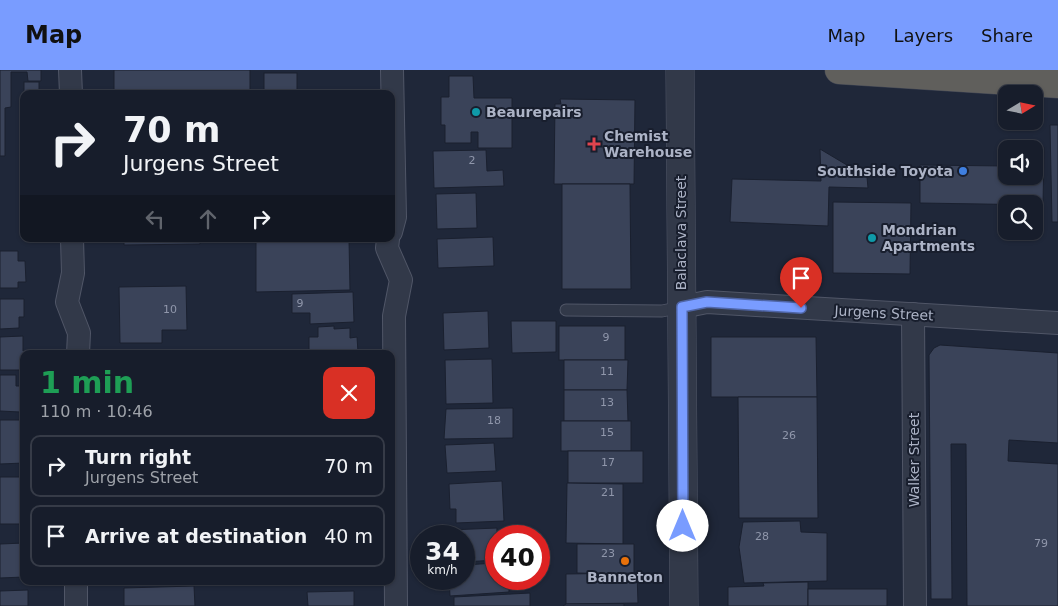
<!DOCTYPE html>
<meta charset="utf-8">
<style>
:root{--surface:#171d2b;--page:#202633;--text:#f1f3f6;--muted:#9ea2a9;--line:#363b47;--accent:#799cff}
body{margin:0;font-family:"DejaVu Sans",sans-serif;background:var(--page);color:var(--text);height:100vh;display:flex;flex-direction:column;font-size:19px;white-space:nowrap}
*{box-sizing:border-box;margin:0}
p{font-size:16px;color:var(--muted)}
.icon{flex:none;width:28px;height:28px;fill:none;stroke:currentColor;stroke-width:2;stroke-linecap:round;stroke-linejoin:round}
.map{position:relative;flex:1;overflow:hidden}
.sheet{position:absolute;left:20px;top:280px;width:375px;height:235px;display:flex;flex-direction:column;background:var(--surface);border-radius:10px;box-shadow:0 1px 4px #0004,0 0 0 1px var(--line)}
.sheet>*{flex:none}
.guide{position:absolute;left:20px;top:20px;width:375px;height:152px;border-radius:10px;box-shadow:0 1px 4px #0004,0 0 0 1px var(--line);background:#171d2b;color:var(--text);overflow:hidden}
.needle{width:32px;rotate:80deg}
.controls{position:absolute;left:998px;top:15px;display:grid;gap:10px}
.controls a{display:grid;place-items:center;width:45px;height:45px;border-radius:10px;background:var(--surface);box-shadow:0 1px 4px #0004,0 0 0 1px var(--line);font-size:25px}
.speed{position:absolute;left:410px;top:455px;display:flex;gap:10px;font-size:25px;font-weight:700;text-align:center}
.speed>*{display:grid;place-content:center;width:65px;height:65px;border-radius:50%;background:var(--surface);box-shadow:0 1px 4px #0004,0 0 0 1px var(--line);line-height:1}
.speed small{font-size:12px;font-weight:400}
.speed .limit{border:8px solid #d22;background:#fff;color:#111}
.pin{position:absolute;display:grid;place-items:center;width:42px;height:42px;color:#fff;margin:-51px -21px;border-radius:50% 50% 50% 0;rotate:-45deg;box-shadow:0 0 5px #0007}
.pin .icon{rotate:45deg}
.me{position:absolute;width:55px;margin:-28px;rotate:0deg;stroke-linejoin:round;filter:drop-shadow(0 0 4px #0008)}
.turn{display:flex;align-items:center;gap:18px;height:105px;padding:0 20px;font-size:22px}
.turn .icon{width:65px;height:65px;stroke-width:2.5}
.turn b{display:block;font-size:35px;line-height:42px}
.lanes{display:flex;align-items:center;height:48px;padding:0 20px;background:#0003;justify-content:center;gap:25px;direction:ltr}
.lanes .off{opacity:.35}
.round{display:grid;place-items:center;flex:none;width:52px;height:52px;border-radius:10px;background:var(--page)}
.headline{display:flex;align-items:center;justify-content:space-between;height:85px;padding:0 20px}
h1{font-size:30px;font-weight:700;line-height:38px;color:#1e9e55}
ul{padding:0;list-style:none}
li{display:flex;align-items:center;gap:15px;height:62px;margin:0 10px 8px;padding:0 10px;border:2px solid var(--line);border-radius:10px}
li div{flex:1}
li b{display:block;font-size:19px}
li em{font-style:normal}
header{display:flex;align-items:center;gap:30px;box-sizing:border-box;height:70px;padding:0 25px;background:var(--accent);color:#111}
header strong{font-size:24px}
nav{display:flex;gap:28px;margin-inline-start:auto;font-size:18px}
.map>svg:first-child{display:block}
.building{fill:#3a4359;stroke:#1a202f}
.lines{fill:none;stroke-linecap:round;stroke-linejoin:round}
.service-casing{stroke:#505667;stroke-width:13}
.minor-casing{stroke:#505667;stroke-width:24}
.tertiary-casing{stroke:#505667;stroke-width:29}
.trunk-casing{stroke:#3d4353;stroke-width:29}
.service{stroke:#323949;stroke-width:11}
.minor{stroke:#323949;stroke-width:22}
.tertiary{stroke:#323949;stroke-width:28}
.trunk{stroke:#605f5c;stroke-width:28}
.route-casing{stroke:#4f65a6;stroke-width:12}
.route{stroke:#799cff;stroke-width:9}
.culture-dot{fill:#0f9aa8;stroke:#181e2d;stroke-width:2}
.health-dot{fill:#e0444e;stroke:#181e2d;stroke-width:2}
.shop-dot{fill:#3f7fe0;stroke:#181e2d;stroke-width:2}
.food-dot{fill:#e8710a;stroke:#181e2d;stroke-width:2}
.labels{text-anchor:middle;stroke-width:4;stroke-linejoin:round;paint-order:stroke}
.number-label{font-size:11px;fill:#9097ab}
.poi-label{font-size:14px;font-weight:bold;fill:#acb3c6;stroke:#181e2d;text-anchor:start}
.street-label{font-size:14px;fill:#acb3c6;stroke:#181e2d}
</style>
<header>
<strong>Map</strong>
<nav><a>Map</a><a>Layers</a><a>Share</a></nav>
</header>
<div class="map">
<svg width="1058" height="536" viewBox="0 0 1058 536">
<rect width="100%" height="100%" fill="#1f2739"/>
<!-- building -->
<g class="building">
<polygon points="0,0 41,0 41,11 28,11 27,2 11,2 11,37 5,38 5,86 0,86"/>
<rect x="114" y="0" width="136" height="24"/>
<rect x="264" y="3" width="33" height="21"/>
<polygon points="449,6 473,6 474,28 512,28 512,78 478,78 478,62 471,62 471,73 445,73 445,55 441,55 441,27 449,27"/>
<rect x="24" y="12" width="15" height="12"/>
<polygon points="560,29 635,30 634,114 554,114 555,34 561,34"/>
<polygon points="1050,55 1058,55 1058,152 1052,152"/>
<polygon points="1013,77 1044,77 1043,135 920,133 920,95 1006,96 1006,106 1034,106 1034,79 1013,79"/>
<polygon points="820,79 867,107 868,118 829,117 828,156 730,152 732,109 821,111"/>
<polygon points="486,80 487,101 503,100 504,116 434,118 433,81"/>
<polygon points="562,114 630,114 631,219 562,219"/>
<polygon points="476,123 477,158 437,159 436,124"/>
<polygon points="833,132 911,133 910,204 833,203"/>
<polygon points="493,167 494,196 438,198 437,169"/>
<polygon points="124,169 200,169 200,174 124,175"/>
<polygon points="256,169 349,169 350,220 256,222"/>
<polygon points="0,181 18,181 18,191 25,191 26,212 18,212 18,218 0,218"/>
<polygon points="186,216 187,260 162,260 162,273 120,273 119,217"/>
<polygon points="353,222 354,252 310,254 310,243 292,243 292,224"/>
<polygon points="0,229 24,229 24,247 19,247 19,258 0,259"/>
<polygon points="488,241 489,278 444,280 443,243"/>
<polygon points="511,251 556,251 556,282 512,283"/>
<polygon points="334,256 334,259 350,258 350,268 357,267 358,282 309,284 309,267 318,267 318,257"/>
<rect x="559" y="256" width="66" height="34"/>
<polygon points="23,266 23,281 27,281 27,284 24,284 24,300 0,300 0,267"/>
<polygon points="711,267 816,267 817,327 711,327"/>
<polygon points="940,275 1058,283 1058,373 1009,370 1008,391 1058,394 1058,536 967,536 966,374 951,374 952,529 931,529 929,285 934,278"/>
<polygon points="492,289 493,333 446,334 445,290"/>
<polygon points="564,290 628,290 627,320 564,320"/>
<polygon points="0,305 16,305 16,316 20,316 20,342 0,341"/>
<polygon points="564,320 627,320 628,351 564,351"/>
<polygon points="738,327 817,327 818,448 739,448"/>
<polygon points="513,338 513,368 444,369 446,339"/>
<polygon points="0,350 24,350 24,393 0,394"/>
<rect x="561" y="351" width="70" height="30"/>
<polygon points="494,373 496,401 447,403 445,375"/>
<rect x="568" y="381" width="75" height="32"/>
<rect x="0" y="407" width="24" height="47"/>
<polygon points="502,411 504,451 456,453 456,439 450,439 449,414"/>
<polygon points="567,413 623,414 623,474 566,473"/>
<polygon points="800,451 801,462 827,463 827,511 744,513 739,477 743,452"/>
<polygon points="497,458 496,490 464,492 464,466 448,466 448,460"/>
<polygon points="24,473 24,507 0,508 0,474"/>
<polygon points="577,474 634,474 634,504 577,503"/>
<polygon points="496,493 496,509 509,509 509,522 450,526 449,509 464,509 464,495"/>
<polygon points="637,503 638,533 566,534 566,504"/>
<polygon points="308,511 364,511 364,512 308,514"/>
<polygon points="808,512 808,536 728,536 728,517 764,516 763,513"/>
<polygon points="194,516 195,536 124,536 124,518"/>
<rect x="808" y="519" width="79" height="17"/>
<polygon points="28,520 28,536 0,536 0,521"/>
<polygon points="354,521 354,536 308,536 307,522"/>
<polygon points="530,523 530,536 454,536 454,527"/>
<polygon points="566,534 624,534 624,536 563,536"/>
</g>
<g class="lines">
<!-- service casing -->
<g class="service-casing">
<polyline id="service" points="566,240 662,241 682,237"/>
</g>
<!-- minor casing -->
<g class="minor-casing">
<g id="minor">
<polyline points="70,0 71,24"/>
<polyline points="391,162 395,147 392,0"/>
<polyline points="72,169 73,203 67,232 79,263 78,284"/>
<polyline points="388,169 387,178 401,210 394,246 396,536"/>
<polyline points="682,237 707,232 1058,253"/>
<polyline points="913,244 915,536"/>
<polyline points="76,511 76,536"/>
</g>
</g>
<!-- tertiary casing -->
<g class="tertiary-casing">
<polyline id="tertiary" points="680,0 684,536"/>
</g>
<!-- trunk casing -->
<g class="trunk-casing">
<polyline id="trunk" points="839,0 1058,14"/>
</g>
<!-- service -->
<use href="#service" class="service"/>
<!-- minor -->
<use href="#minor" class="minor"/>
<!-- tertiary -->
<use href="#tertiary" class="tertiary"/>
<!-- trunk -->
<use href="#trunk" class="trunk"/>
</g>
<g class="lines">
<!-- route casing -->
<g class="route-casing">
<polyline id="route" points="683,456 682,237 707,232 801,238"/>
</g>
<!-- route -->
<use href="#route" class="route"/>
</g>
<!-- markers -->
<g class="culture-dot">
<circle cx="476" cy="42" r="5"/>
<circle cx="872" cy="168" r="5"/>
</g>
<path class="health-dot" d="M591.5 66.5h5v5h5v5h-5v5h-5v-5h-5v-5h5z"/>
<circle class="shop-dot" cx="963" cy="101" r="5"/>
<circle class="food-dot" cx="625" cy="491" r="5"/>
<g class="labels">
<!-- number labels -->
<g class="number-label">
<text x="472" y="94">2</text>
<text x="300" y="237">9</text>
<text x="170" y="243">10</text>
<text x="606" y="271">9</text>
<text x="607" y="305">11</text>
<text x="607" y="336">13</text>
<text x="494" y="354">18</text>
<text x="607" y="366">15</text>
<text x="789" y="369">26</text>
<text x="608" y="396">17</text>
<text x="608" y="426">21</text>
<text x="762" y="470">28</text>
<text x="1041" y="477">79</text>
<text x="608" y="487">23</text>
</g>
<!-- poi labels -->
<g class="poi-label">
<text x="486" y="47">Beaurepairs</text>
<text x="604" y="71">Chemist<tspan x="604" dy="16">Warehouse</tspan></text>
<text x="953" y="106" text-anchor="end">Southside Toyota</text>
<text x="882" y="165">Mondrian<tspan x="882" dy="16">Apartments</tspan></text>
<text x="625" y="512" text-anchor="middle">Banneton</text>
</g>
<!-- street labels -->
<g class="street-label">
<text transform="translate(681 163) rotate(-90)" y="5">Balaclava Street</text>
<text transform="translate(884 243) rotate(3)" y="5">Jurgens Street</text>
<text transform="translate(914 390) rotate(-90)" y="5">Walker Street</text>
</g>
</g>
</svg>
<div class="controls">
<a><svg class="needle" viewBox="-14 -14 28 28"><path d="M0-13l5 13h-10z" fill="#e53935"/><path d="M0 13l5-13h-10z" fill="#9ea2a9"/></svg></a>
<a><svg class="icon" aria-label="sound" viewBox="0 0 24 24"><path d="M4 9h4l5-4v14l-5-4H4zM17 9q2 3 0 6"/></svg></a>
<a><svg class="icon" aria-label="search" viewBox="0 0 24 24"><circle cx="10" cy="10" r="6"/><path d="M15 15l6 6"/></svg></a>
</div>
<div class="speed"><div>34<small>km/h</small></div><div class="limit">40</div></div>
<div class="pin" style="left:801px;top:238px;background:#d93025"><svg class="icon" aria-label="arrive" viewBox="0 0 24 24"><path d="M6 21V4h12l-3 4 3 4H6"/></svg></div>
<svg class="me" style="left:683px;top:456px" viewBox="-20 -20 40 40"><circle r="19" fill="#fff"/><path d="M0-13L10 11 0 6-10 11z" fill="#799cff"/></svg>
<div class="guide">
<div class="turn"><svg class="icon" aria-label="right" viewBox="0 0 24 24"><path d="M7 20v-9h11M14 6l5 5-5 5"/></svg><div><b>70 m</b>Jurgens Street</div></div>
<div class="lanes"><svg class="icon off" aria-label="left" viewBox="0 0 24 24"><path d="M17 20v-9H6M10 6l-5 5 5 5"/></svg><svg class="icon off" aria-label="ahead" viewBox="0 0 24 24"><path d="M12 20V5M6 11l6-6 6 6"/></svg><svg class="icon" aria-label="right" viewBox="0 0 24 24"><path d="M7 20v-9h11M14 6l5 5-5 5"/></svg></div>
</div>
<section class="sheet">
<div class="headline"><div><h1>1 min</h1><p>110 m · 10:46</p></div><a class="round" style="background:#d93025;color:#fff"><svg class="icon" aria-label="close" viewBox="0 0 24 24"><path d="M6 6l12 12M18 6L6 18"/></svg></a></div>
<ul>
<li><svg class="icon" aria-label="right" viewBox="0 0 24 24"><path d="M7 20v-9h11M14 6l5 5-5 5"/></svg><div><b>Turn right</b><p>Jurgens Street</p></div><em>70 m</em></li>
<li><svg class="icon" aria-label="arrive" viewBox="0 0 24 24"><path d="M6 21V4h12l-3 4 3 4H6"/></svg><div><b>Arrive at destination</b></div><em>40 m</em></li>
</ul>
</section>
</div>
